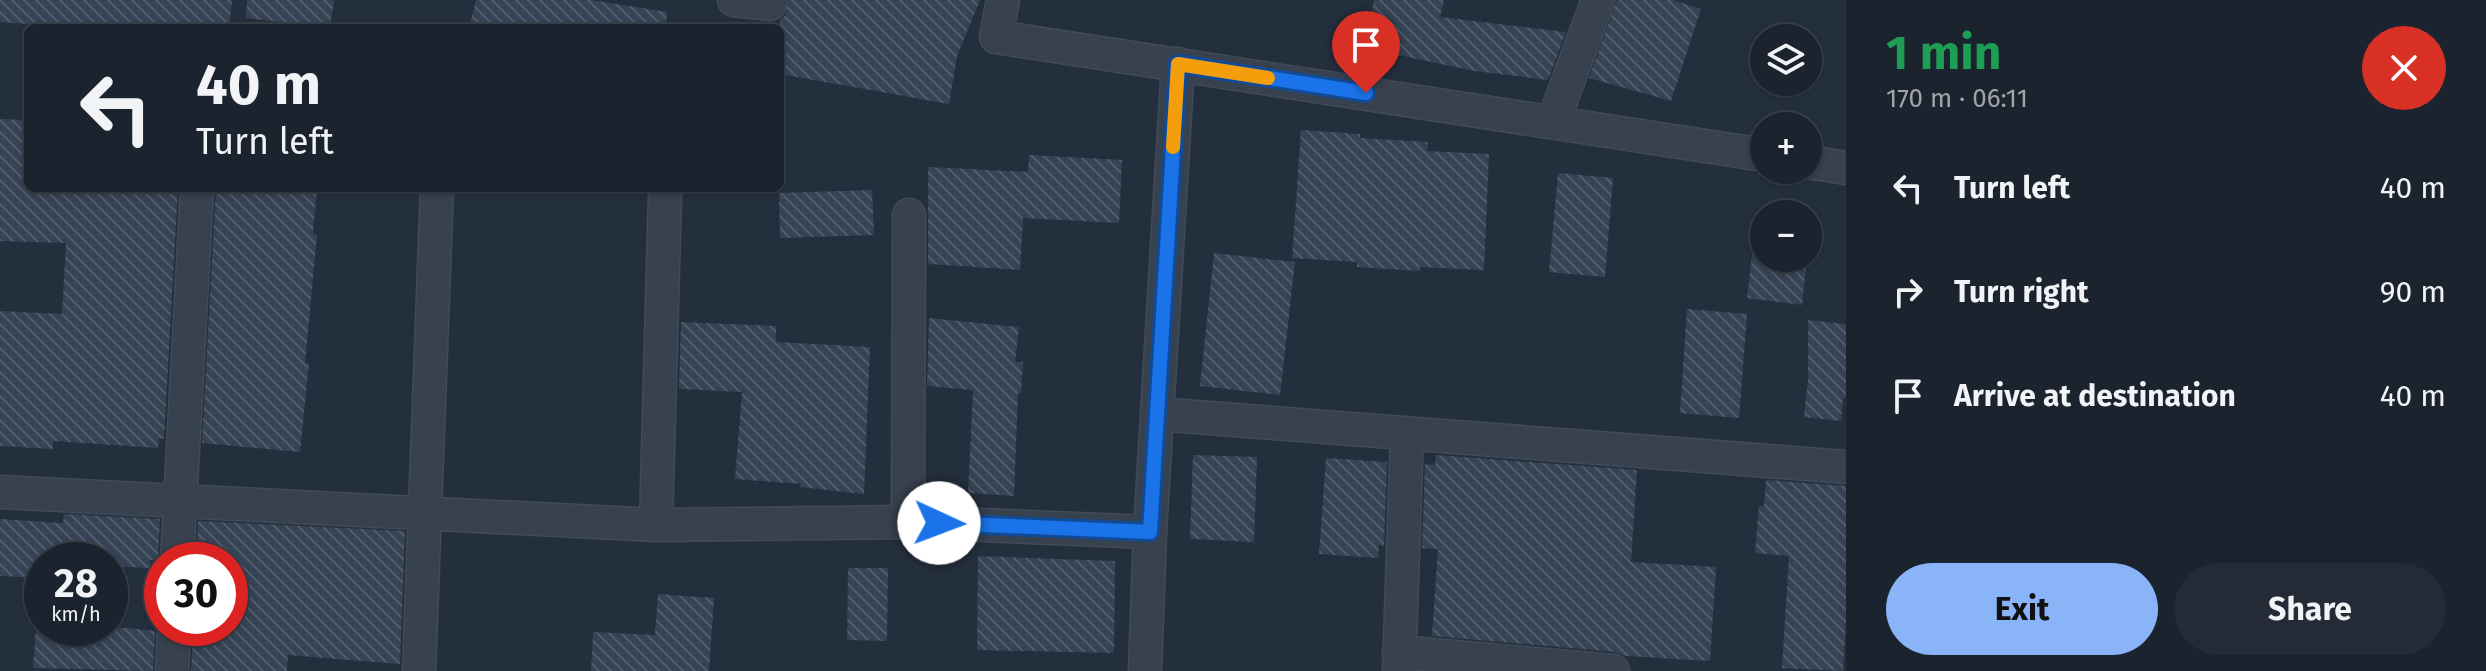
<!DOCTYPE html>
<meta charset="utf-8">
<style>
:root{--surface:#1b232e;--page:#242b36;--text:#f1f3f6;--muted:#a0a4aa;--line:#39404a;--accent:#8ab4f8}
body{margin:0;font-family:"Fira Sans",sans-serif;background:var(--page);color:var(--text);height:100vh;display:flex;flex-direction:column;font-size:30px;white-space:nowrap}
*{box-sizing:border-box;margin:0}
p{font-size:26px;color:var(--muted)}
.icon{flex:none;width:44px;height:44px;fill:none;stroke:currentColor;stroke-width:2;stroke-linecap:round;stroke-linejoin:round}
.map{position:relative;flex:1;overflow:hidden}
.sheet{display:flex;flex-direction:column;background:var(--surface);width:640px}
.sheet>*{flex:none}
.guide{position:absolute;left:24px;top:24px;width:760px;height:168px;border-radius:12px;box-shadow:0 2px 6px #0004,0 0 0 2px var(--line);background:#1b232e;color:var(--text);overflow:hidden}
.buttons{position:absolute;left:1750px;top:24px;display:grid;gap:16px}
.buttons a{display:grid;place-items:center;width:72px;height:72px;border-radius:50%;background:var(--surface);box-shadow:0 2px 6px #0004,0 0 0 2px var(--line);font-size:40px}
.speed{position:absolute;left:24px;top:542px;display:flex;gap:16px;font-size:40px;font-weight:700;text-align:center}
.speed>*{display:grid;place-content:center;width:104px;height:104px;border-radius:50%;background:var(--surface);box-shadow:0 2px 6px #0004,0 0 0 2px var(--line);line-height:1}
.speed small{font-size:20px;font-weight:400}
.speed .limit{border:12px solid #d22;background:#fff;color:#111}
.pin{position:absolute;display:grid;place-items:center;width:68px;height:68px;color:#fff;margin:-82px -34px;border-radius:50% 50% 50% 0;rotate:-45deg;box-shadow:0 0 8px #0007}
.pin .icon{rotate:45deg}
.me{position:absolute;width:88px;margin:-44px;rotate:92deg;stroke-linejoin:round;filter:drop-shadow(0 0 6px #0008)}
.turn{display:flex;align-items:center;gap:28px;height:168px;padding:0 40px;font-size:36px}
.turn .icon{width:104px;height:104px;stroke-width:2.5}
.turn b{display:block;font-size:56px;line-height:68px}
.round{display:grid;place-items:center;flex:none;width:84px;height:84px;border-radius:42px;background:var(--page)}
.headline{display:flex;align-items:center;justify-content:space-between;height:136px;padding:0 40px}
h1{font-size:48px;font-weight:700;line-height:60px;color:#1e9e55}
.action{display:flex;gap:16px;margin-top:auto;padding:16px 40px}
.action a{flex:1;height:92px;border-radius:48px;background:var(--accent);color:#111;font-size:32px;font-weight:700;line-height:92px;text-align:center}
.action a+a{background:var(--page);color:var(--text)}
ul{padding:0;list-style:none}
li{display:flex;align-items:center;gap:24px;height:104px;padding:0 40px}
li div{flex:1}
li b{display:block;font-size:30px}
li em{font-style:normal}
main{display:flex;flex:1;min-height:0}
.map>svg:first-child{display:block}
.building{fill:url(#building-back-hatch)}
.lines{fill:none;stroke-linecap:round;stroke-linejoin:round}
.street-casing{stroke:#414a57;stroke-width:35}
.street{stroke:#38414e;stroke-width:32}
.route-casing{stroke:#114b97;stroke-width:20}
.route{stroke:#1a73e8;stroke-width:14}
.slow{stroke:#f59e0b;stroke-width:14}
</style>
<main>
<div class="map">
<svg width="1846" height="671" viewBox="0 0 1846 671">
<defs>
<pattern id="building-back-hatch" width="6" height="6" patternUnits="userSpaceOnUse" patternTransform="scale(2)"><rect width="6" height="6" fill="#364354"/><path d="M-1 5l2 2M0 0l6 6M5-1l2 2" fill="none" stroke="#515c6b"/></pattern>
</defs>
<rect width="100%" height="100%" fill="#242f3e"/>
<!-- building -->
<g class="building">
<polygon points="0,0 232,0 229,28 83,28 0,22"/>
<polygon points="247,0 334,0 330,28 246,18"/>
<polygon points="476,0 591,0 667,12 666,28 469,28"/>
<polygon points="788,0 980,0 957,56 949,104 780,74 780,20 786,15"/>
<polygon points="1374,0 1444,0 1440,17 1566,32 1548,80 1474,71 1365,48"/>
<polygon points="1617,0 1673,0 1701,9 1671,101 1589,78"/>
<polygon points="0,119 28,120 28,188 178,188 164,439 159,438 158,448 53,441 53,449 0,446 0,311 62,314 66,243 0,241"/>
<polygon points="1301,130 1360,134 1360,138 1428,142 1427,151 1489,154 1484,270 1420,267 1420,271 1357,267 1357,262 1292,258"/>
<polygon points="1029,155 1122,160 1119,223 1023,218 1020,270 928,264 928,167 1028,172"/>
<polygon points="1558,173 1613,178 1605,277 1549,272"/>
<polygon points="216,188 317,188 313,234 317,235 305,363 309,363 300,452 202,443"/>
<polygon points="872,190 874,235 780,238 779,193"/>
<polygon points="1757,213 1764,214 1764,258 1807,258 1802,305 1747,298"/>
<polygon points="1214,253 1295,262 1280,395 1200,386"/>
<polygon points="1687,309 1747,314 1739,418 1680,413"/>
<polygon points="929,318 1019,327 1015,362 1023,362 1021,393 1018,393 1014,496 968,493 973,390 927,386"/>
<polygon points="1808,320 1846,324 1846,398 1843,398 1841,421 1804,417 1808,380"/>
<polygon points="681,322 776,326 776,342 870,347 864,494 800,487 801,484 735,479 742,392 679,389"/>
<polygon points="1193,455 1257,457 1254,542 1190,539"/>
<polygon points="1436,455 1637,470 1631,562 1716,567 1710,661 1625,656 1615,652 1432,636 1438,549 1422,548 1425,464 1435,465"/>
<polygon points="1326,458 1387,462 1384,546 1379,545 1378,558 1319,554"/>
<polygon points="1766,480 1846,486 1846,620 1843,671 1782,668 1789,556 1755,553 1759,506 1764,506"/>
<polygon points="64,514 160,519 158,560 150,560 150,568 110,566 110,560 42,560 42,578 0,576 0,519 63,523"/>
<polygon points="198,521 405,531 400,664 288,655 287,671 191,671 193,634 202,634 203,628 230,628 230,560 196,560"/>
<polygon points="978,556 1115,561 1114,653 977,650"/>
<polygon points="848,568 888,568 887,641 847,640"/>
<polygon points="658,594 714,598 709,671 591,671 593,632 655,635"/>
<polygon points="36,628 127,628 155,631 153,671 33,668"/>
</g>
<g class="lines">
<!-- street casing -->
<g class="street-casing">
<g id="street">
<polyline points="734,0 770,4"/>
<polyline points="1003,0 996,37 1764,155"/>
<polyline points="1553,122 1598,0"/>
<polyline points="1808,162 1846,168"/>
<polyline points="1157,414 1846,467"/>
<polyline points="0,492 656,525 908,522 1150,532"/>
<polyline points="908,522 909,215"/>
<polyline points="656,525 665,193"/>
<polyline points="177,560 197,188"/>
<polyline points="1399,652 1613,671"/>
<polyline points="172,671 174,628"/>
<polyline points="419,671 437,188"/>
<polyline points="1145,671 1150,532 1178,64"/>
<polyline points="1399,671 1407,433"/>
</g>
</g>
<!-- street -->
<use href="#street" class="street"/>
</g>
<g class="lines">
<!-- route casing -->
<g class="route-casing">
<polyline id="route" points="939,523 1150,532 1178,64 1366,93"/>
</g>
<!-- route -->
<use href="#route" class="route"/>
<!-- slow -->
<polyline class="slow" points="1173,147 1178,64 1268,78"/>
</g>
</svg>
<div class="buttons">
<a><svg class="icon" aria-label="layers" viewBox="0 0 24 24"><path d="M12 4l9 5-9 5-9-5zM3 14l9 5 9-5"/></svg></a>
<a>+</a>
<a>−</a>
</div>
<div class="speed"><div>28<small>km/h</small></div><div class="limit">30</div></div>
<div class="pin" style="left:1366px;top:93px;background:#d93025"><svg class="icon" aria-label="arrive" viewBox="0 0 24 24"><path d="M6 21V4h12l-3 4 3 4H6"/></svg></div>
<svg class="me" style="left:939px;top:523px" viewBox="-20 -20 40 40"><circle r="19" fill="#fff"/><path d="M0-13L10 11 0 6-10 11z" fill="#1a73e8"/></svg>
<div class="guide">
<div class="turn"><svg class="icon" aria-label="left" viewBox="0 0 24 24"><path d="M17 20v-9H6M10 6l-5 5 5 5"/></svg><div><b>40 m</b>Turn left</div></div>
</div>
</div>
<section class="sheet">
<div class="headline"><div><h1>1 min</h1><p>170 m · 06:11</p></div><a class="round" style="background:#d93025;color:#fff"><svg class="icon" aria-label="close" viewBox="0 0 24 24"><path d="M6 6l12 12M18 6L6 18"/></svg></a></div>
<ul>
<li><svg class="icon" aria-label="left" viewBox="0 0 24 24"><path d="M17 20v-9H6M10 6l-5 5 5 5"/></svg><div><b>Turn left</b></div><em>40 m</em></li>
<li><svg class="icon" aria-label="right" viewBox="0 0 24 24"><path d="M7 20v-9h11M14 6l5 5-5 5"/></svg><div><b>Turn right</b></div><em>90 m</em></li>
<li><svg class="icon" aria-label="arrive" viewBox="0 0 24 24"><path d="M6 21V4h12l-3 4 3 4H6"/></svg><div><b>Arrive at destination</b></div><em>40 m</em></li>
</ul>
<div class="action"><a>Exit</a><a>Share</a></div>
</section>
</main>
